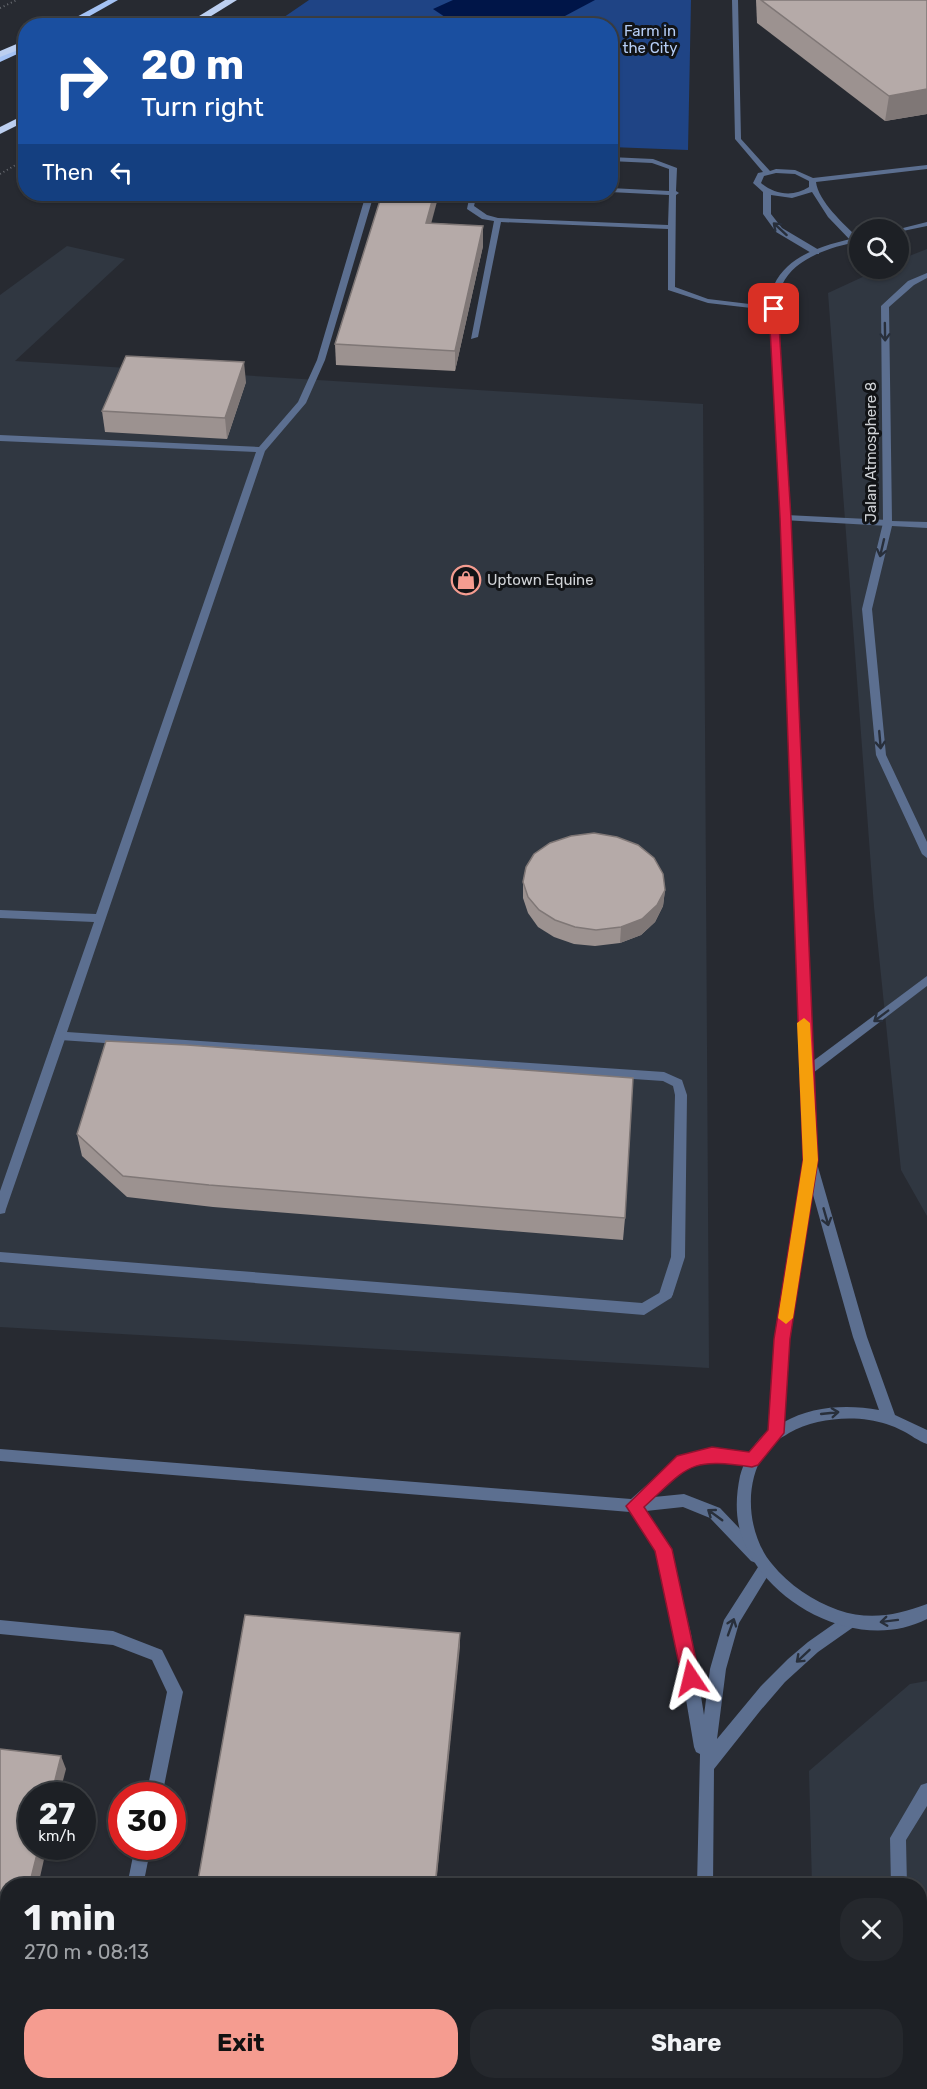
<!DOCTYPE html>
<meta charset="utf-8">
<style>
:root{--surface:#1d2025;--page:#25282d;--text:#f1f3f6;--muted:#a0a3a7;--line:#3b3e42;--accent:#f59c90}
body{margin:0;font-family:Rubik,sans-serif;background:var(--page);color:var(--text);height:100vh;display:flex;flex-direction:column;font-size:22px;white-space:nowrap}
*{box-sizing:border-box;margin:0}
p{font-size:20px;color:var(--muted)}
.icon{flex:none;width:33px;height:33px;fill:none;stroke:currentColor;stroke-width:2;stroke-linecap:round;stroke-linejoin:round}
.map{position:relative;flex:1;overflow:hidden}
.drawer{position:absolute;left:0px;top:1878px;width:927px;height:212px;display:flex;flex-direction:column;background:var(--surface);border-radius:24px 24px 0 0;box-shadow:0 2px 4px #0004,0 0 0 2px var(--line)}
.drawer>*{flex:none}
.guide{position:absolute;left:18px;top:18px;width:600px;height:183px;border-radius:24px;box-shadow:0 2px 4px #0004,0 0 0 2px var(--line);background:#1a4fa0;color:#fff;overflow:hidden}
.tools{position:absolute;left:849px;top:219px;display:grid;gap:12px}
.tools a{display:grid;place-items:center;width:60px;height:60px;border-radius:50%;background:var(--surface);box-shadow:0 2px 4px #0004,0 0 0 2px var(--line);font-size:30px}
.speed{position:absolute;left:18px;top:1782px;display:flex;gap:12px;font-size:30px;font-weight:700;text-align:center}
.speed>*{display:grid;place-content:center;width:78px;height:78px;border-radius:50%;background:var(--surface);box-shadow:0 2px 4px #0004,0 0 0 2px var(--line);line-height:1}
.speed small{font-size:15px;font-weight:400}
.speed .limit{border:9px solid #d22;background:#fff;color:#111}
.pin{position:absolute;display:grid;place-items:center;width:51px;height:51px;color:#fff;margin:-26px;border-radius:12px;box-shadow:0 3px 9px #0006}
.me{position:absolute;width:66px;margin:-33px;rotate:350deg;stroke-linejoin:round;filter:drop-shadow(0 0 4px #0008)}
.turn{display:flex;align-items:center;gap:21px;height:126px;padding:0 24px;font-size:27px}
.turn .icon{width:78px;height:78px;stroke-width:2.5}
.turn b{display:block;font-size:42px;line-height:51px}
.then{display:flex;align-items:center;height:57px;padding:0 24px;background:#0003;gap:12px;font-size:22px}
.round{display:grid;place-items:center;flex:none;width:63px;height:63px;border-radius:24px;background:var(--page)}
.overview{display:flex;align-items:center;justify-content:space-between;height:102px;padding:0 24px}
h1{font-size:36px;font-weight:700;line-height:45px}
.button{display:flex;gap:12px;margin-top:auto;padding:12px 24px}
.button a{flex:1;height:69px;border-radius:24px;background:var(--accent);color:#111;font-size:24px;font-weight:700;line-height:69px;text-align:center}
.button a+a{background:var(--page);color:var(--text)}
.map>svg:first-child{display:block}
.built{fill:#303741}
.green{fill:#1f4485}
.water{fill:#001548}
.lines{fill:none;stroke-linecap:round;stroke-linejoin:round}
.path{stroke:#696c72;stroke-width:2;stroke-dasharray:1 3;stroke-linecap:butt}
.service{fill:#5c6f90;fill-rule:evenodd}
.minor{fill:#5c6f90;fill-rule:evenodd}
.tertiary{fill:#5c6f90;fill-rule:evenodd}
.trunk{fill:#a4c2f4;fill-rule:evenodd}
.motorway{fill:#bccff0;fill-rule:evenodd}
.wall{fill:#9c9290}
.shaded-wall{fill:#7f7776}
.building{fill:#b5aaa8;stroke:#7f7776;stroke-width:1.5}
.oneway{stroke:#282f3b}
.route{fill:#e11d48;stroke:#92132f;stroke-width:1.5}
.slow{fill:#f59e0b}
.labels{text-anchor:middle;stroke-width:6;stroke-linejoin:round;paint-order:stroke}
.far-park-label{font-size:15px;fill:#b6cef6;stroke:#111316}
.far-street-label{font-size:15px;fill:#d0d3d7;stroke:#111316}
.far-poi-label{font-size:15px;fill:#d0d3d7;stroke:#111316;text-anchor:start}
</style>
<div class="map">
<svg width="927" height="2089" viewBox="0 0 927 2089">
<rect width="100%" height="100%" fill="#272a31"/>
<!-- built -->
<g class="built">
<polygon points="67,246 125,259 15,361 703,404 709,1368 0,1327 0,295"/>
<polygon points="927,249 927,1216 901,1170 874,907 828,293 880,269 898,268 899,260"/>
<polygon points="927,1681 927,2089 817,2089 817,2082 920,2082 920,1886 812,1885 809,1771 910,1684"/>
</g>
<!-- green -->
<polygon class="green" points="309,0 691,0 688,150 611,147 610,26 271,26"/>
<!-- water -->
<polygon class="water" points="453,0 595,0 548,25 457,25 433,9"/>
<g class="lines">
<!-- path -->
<g class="path">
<polyline points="0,8 17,0"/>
<polyline points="0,174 26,159"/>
</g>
<!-- service -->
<g class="service">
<path d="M732,0h6l3,139 29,32 6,-2 19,1 18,8 114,-13v4l-111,13c2,19 28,42 42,56v4h-6l-24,-25 -16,-25 -20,6 -21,-3v19l11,14 37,22v4h-6l-37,-22 -13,-18v-22l-10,-9 5,-10 5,-1 -28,-33zM776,173l19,1 14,7v6c-15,10 -34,8 -48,-4l3,-7z"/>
<polygon points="610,157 653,159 677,168 676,191 679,193 676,195 675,287 708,299 774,307 778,309 777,311 708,303 668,290 668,229 501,222 478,337 471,339 494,221 482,219 467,209 470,194 477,194 474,206 487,215 498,218 668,225 669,195 610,192 610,188 669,191 669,169 652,163 610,161"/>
<polygon points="366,194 374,194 325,360 306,403 265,451 67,1032 664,1072 682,1080 687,1095 685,1257 673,1294 671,1298 666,1299 661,1298 659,1294 671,1257 675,1095 673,1086 663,1081 60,1040 54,1036 94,922 0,918 0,910 96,914 256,452 0,441 0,435 259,447 298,402 317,360"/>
<polygon points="786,515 888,520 893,523 888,526 783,520 783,516"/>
<polygon points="927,1783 927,1806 906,1840 907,1886 891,1886 890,1838 921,1785"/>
<polygon points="920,2075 922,2076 926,2089 908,2089 907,2082 920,2082"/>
</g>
<!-- minor -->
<g class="minor">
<polygon points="927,273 927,278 914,285 889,307 892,521 927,522 927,528 892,526 872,609 886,755 927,842 927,858 922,854 876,755 862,609 883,523 881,306 908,281"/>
<polygon points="927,976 927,986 809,1076 801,1076 799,1073 801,1070"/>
<polygon points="60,1032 66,1036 6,1209 5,1213 0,1214 0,1191 54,1036"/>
<polygon points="0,1252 642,1303 666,1289 671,1290 673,1294 671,1298 644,1315 0,1262"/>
<polygon points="712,1448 752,1454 757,1456 759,1460 757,1464 752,1466 712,1460 687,1466 654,1497 684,1494 720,1508 761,1551 763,1556 761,1561 756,1563 751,1561 710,1518 683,1507 646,1511 670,1549 691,1634 704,1715 710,1669 724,1620 760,1564 765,1562 770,1564 772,1569 739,1623 726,1669 717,1739 761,1686 788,1659 808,1642 845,1616 850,1614 855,1616 858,1621 855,1626 818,1652 785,1682 760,1711 714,1769 713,1886 697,1886 700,1754 696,1752 694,1747 675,1634 656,1551 630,1512 0,1461 0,1449 631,1499 678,1457"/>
<polygon points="0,1620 113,1631 162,1650 183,1692 162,1796 146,1796 167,1692 152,1660 113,1645 0,1634"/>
<polygon points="135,1846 151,1846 143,1886 127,1886"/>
<polygon points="84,2082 102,2082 101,2089 83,2089"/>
<rect x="695" y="2082" width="18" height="7"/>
</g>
<!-- tertiary -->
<g class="tertiary">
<polygon points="927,222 927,226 898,232 898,230 895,230"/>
<path d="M860,237v4c-28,6 -65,16 -78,44 -3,7 -3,16 -4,24l13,209 25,642 51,177 28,78 32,15v14c-9,-3 -16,-9 -24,-13 -11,-6 -22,-9 -34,-11 -26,-4 -57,0 -80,13 -4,3 -11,6 -15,9 -32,30 -29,90 -2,122 17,21 41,37 66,46 32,11 59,5 89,-6v15c-68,35 -164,-15 -186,-85 -6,-19 -5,-39 -1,-58 4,-15 15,-37 29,-45l6,-92 30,-176 -24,-645 -11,-209c1,-8 1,-17 4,-24 15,-32 54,-41 86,-48zM812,1191l41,146 26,73c-31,-6 -68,-4 -95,12l5,-83z"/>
</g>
<!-- trunk -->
<g class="trunk">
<polygon points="108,0 118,0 72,26 60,26"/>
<polygon points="26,43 26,50 0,62 0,56"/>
</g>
<!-- motorway -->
<g class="motorway">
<polygon points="225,0 237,0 195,26 183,26"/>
<polygon points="26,40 26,47 0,57 0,51"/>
<polygon points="26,114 26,121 0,134 0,127"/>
</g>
</g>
<!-- wall -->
<g class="wall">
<polygon points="756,0 927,0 927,114 885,121 757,23"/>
<polygon points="432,223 483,226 483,246 455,371 336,365 335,344"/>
<polygon points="246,382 227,439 105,432 102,411"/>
<polygon points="523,882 665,890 663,906 655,922 641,935 620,943 595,946 574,944 554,937 538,927 528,913 523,898"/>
<polygon points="77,1134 625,1218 623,1240 213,1207 127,1197 82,1156"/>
</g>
<!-- shaded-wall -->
<g class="shaded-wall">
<polygon points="927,89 927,114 885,121 889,96"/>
<polygon points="434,194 439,194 426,243 426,223"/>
<polygon points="483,226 483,246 455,371 455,351"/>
<polygon points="244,362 246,382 227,439 225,418"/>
<polygon points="665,890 663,906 655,922 641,935 620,943 621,927"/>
<polygon points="460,1633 460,1647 436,1886 435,1886"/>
<polygon points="61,1756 66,1769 59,1796 51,1796"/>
<polygon points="39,1846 47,1846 38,1886 29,1886"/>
<polygon points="8,1974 8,2009 0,2040 0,2004"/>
</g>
<!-- building -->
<g class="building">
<polygon points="761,0 927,0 927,89 889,96"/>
<polygon points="382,194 434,194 426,223 483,226 455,351 335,344"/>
<polygon points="126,356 244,362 225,418 102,411"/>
<polygon points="594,833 617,837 638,845 654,858 663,874 665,890 657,905 642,919 621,927 596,930 575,927 555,920 539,910 528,897 523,882 526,867 534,854 550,843 571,836"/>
<polygon points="106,1041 187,1045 633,1078 625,1218 209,1185 123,1176 77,1134"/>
<polygon points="245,1615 460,1633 435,1886 197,1886"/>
<polygon points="0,1749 61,1756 51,1796 32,1796 32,1846 39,1846 29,1886 8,1886 8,1974 0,2004"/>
<polygon points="162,2082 416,2082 415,2089 161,2089"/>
</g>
<!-- one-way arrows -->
<defs><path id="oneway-shaft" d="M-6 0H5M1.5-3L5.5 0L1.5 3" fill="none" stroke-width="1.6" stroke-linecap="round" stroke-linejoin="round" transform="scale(1.5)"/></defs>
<g class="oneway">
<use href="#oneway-shaft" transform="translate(780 229) rotate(-138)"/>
<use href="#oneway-shaft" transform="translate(885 332) rotate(89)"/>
<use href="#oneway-shaft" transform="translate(882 548) rotate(103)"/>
<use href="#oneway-shaft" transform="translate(880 740) rotate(85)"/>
<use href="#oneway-shaft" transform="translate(881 1016) rotate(143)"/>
<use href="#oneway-shaft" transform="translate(826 1217) rotate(74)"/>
<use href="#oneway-shaft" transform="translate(830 1413) rotate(-6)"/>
<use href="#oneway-shaft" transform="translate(715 1515) rotate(-144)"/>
<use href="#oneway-shaft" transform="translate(889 1621) rotate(173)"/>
<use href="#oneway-shaft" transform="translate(731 1627) rotate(-70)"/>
<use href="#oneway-shaft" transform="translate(803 1656) rotate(137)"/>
</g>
<!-- route -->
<path class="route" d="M774,306l4,3 13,209 27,642 -28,179 -6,94 -26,32 -6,2c-64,-9 -62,-2 -108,40l28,42 28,129 -3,6 -6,2 -7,-2 -2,-6 -27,-127 -29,-45 51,-50 35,-9 37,5 19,-22 6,-91 29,-179 -23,-642 -11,-209z"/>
<!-- slow -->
<polygon class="slow" points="804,1018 810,1023 818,1160 793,1318 786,1324 778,1318 803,1160 797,1023"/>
<!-- icons -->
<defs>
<g id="shop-ring" transform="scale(1.5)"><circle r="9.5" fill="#111316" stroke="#f59c90" stroke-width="1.5"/><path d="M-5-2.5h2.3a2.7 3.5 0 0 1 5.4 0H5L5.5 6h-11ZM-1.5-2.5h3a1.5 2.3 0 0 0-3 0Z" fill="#f59c90"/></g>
</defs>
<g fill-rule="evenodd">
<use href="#shop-ring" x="466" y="580"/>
</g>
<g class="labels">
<!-- far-park labels -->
<g class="far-park-label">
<text x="650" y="36">Farm in<tspan x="650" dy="17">the City</tspan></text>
</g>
<!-- far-street labels -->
<g class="far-street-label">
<text transform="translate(871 452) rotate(-90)" y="5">Jalan Atmosphere 8</text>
</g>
<!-- far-poi labels -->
<g class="far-poi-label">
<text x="487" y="585">Uptown Equine</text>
</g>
</g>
</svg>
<div class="tools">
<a><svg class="icon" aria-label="search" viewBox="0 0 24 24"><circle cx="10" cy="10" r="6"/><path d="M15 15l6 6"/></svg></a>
</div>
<div class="speed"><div>27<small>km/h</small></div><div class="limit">30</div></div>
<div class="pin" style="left:774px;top:309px;background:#d93025"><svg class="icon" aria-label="arrive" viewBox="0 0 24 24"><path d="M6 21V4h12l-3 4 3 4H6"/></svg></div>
<svg class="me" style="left:691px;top:1678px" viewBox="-20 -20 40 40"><path d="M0-17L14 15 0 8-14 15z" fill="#e11d48" stroke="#fff" stroke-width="4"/></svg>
<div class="guide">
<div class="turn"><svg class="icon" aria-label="right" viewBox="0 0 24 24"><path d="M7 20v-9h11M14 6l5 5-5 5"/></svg><div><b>20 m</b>Turn right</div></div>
<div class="then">Then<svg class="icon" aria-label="left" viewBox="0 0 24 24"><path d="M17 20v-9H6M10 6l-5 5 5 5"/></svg></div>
</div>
<section class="drawer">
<div class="overview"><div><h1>1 min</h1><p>270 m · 08:13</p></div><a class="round"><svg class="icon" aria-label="close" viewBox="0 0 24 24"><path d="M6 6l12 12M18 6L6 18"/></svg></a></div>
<div class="button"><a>Exit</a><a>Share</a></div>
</section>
</div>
